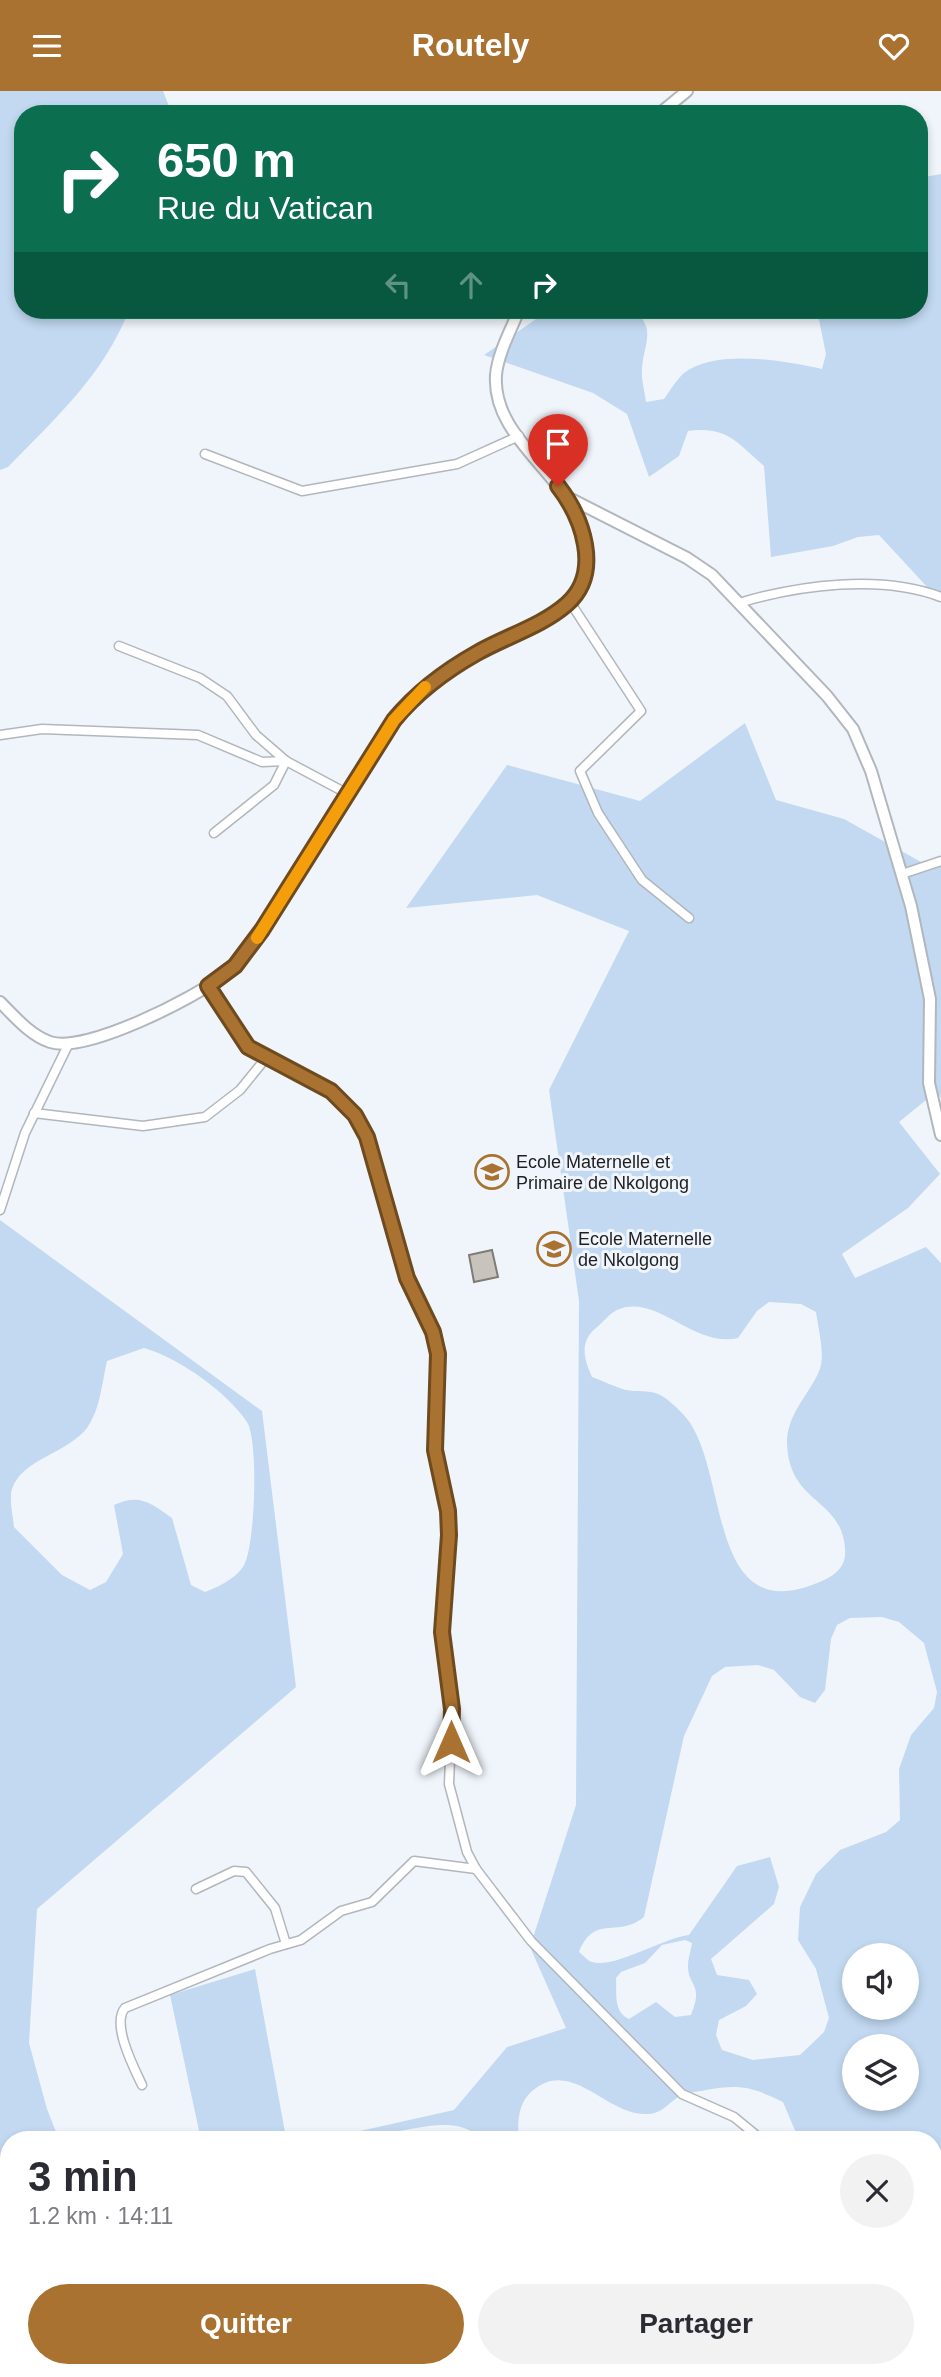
<!DOCTYPE html>
<html lang="fr">
<meta charset="utf-8">
<style>
:root{--surface:#fff;--page:#f2f2f3;--text:#2b2b33;--muted:#7c7c81;--accent:#aa7230}
body{margin:0;font-family:Helvetica,sans-serif;background:var(--page);color:var(--text);height:100vh;display:flex;flex-direction:column;font-size:26px;white-space:nowrap}
*{box-sizing:border-box;margin:0}
p{font-size:23px;color:var(--muted)}
.icon{flex:none;width:38px;height:38px;fill:none;stroke:currentColor;stroke-width:2;stroke-linecap:round;stroke-linejoin:round}
.map{position:relative;flex:1;overflow:hidden}
.details{position:absolute;left:0px;top:2040px;width:942px;height:247px;display:flex;flex-direction:column;background:var(--surface);border-radius:28px 28px 0 0;box-shadow:0 4px 10px #0003}
.details>*{flex:none}
.hud{position:absolute;left:14px;top:14px;width:914px;height:214px;border-radius:28px;box-shadow:0 4px 10px #0003;background:#0b6e4f;color:#fff;overflow:hidden}
.controls{position:absolute;left:842px;top:1852px;display:grid;gap:14px}
.controls a{display:grid;place-items:center;width:77px;height:77px;border-radius:50%;background:var(--surface);box-shadow:0 4px 10px #0003;font-size:35px}
.pin{position:absolute;display:grid;place-items:center;width:60px;height:60px;color:#fff;margin:-72px -30px;border-radius:50% 50% 50% 0;rotate:-45deg;box-shadow:0 0 7px #0007}
.pin .icon{rotate:45deg}
.me{position:absolute;width:77px;margin:-38px;rotate:0deg;stroke-linejoin:round;filter:drop-shadow(0 0 5px #0008)}
.turn{display:flex;align-items:center;gap:24px;height:147px;padding:0 28px;font-size:32px}
.turn .icon{width:91px;height:91px;stroke-width:2.5}
.turn b{display:block;font-size:49px;line-height:60px}
.lanes{display:flex;align-items:center;height:66px;padding:0 28px;background:#0003;justify-content:center;gap:35px;direction:ltr}
.lanes .off{opacity:.35}
.round{display:grid;place-items:center;flex:none;width:74px;height:74px;border-radius:37px;background:var(--page)}
.headline{display:flex;align-items:center;justify-content:space-between;height:119px;padding:0 28px}
h1{font-size:42px;font-weight:700;line-height:52px}
.cta{display:flex;gap:14px;margin-top:auto;padding:14px 28px}
.cta a{flex:1;height:80px;border-radius:42px;background:var(--accent);color:#fff;font-size:28px;font-weight:700;line-height:80px;text-align:center}
.cta a+a{background:var(--page);color:var(--text)}
header{display:flex;justify-content:space-between;align-items:center;height:91px;padding:0 28px;background:var(--accent);color:#fff;font-size:32px;font-weight:700}
.map>svg:first-child{display:block}
.green{fill:#c2d9f1;fill-rule:evenodd}
.building{fill:#c9c3be;stroke:#807b76;stroke-width:2}
.lines{fill:none;stroke-linecap:round;stroke-linejoin:round}
.street-casing{stroke:#b1b7bc;stroke-width:11}
.secondary-casing{stroke:#b1b7bc;stroke-width:14}
.street{stroke:#fff;stroke-width:8}
.secondary{stroke:#fff;stroke-width:10}
.route-casing{stroke:#6e4a1f;stroke-width:18}
.route{stroke:#aa7230;stroke-width:12}
.slow{stroke:#f59e0b;stroke-width:12}
.labels{text-anchor:middle;stroke-width:6;stroke-linejoin:round;paint-order:stroke}
.poi-label{font-size:18px;fill:#1d1f21;stroke:#f0f5fb;text-anchor:start}
</style>
<header><svg class="icon" aria-label="menu" viewBox="0 0 24 24"><path d="M4 6h16M4 12h16M4 18h16"/></svg>Routely<svg class="icon" aria-label="heart" viewBox="0 0 24 24"><path d="M12 20l-8-8c-3-5 5-10 8-4 3-6 11-1 8 4z"/></svg></header>
<div class="map">
<svg width="941" height="2286" viewBox="0 0 941 2286">
<rect width="100%" height="100%" fill="#f0f5fb"/>
<!-- green -->
<g class="green">
<path d="M0,0h163l9,23h-149v196h106c-24,63 -74,109 -121,157l-8,3z"/>
<path d="M941,83v428l-62,-67 -21,2 -25,9 -62,11 -7,-91c-28,-24 -37,-40 -76,-35l-9,25 -30,21 -22,-63 -34,-21 -109,-38 65,-45h90l-2,3c19,18 6,33 5,56 -1,11 3,23 4,33l18,-3c6,-8 12,-19 20,-26 32,-25 100,-12 138,-4l4,-15 -9,-44h102v-132z"/>
<path d="M745,632l31,77 68,19 86,48 11,-4v235l-10,-13v11l-32,26 41,52 -32,34 -66,46 13,24 71,-31 15,16v924l-8,9v-56h-134l-16,-38c-31,-15 -43,-18 -77,-12 -8,2 -19,2 -26,6 -11,6 -17,17 -31,18 -43,3 -76,-58 -117,-23 -14,12 -15,32 -13,49h-38c-19,-25 -61,-12 -87,-8l-5,8h-69l134,-30 53,-63 59,-19 -36,-81 46,-142 3,-504 -30,-211 80,-159 -92,-36 -131,13 101,-143 133,36zM769,1211l32,2 15,8c2,15 8,38 5,53 -6,24 -34,46 -34,77 1,62 54,55 58,106 2,16 -7,26 -21,32 -122,56 -92,-115 -141,-166 -6,-6 -17,-17 -25,-20 -9,-4 -22,-2 -32,-4 -11,-3 -23,-9 -34,-13 -8,-18 -13,-35 4,-49 6,-5 13,-14 21,-18 39,-18 76,38 121,28l19,-27zM882,1526l17,5 25,21 13,49 -3,16 -23,27 -12,34 1,51 -14,12 -46,18 -24,24 -16,33 -2,33 18,29 13,49 -5,14 -24,23 -47,5 -31,-10 -6,-15 3,-15 27,-14 11,-12 -8,-14 -32,-5 -6,-16 63,-55 5,-17 -9,-30 -33,9 -48,69c-26,3 -75,34 -97,27 -4,-1 -9,-7 -13,-10 16,-39 38,-13 65,-35l40,-181 28,-60 13,-9 33,-2 16,5 26,27 15,6 10,-13 6,-51 6,-14 13,-7zM685,1849l7,3c-1,7 -4,15 -4,23 0,21 16,17 3,49l-16,2 -19,-15 -27,17c-16,-8 -12,-25 -13,-41l5,-6 24,-9 17,-18zM854,1864h52v52h-52zM854,1955h52v52h-52z"/>
<path d="M0,1129l262,191 34,276 -259,222 -8,134 18,66 11,28 6,3h-55v229h356l8,8h-373zM144,1257c35,10 83,44 103,74 12,19 8,124 -3,143 -7,13 -26,22 -39,27l-14,-7 -19,-67c-21,-15 -33,-25 -58,-13l9,49 -17,28 -16,8 -28,-15 -48,-48c-1,-11 -5,-27 -2,-38 10,-30 56,-36 75,-61 13,-18 15,-45 20,-67z"/>
<polygon points="255,1878 285,2041 201,2049 170,1904"/>
</g>
<!-- building -->
<polygon class="building" points="492,1159 498,1186 474,1191 469,1164"/>
<g class="lines">
<!-- street casing -->
<g class="street-casing">
<g id="street">
<polyline points="205,363 302,400 457,373 519,345"/>
<polyline points="570,511 641,620 580,680 598,722 642,789 689,827"/>
<path d="M739,512c60,-18 142,-29 202,-6"/>
<polyline points="119,555 200,587 227,605 256,644 286,670 348,703"/>
<polyline points="0,644 42,638 198,644 262,671 286,670"/>
<polyline points="214,742 274,694 286,670"/>
<polyline points="902,783 941,770"/>
<polyline points="208,895 248,956 331,1000 355,1024 367,1046 406,1187 437,1252 435,1359 448,1420 449,1444 442,1541 452,1618 449,1693 467,1761 476,1778 531,1850 682,2003 734,2026 762,2049"/>
<polyline points="34,1022 143,1035 205,1026 240,999 266,967"/>
<polyline points="0,1119 25,1042 68,954"/>
<polyline points="196,1798 234,1780 246,1781 275,1817 286,1853"/>
<path d="M142,1994c-8,-17 -31,-61 -17,-77l145,-59 31,-9 40,-29 31,-9 42,-41 62,8"/>
<polyline points="933,2182 941,2185"/>
<polyline points="933,2276 941,2271"/>
<polyline points="768,2286 784,2278"/>
<polyline points="915,2286 928,2278"/>
</g>
</g>
<!-- secondary casing -->
<g class="secondary-casing">
<g id="secondary">
<polyline points="659,23 687,0"/>
<polyline points="567,406 687,467 712,484 827,605 853,638 871,680 911,815 930,908 929,992 941,1044"/>
<path d="M0,911c15,15 30,33 50,40 35,12 145,-44 174,-67 16,-12 27,-29 39,-45l131,-210c30,-36 68,-60 110,-81 21,-10 46,-20 64,-36 12,-11 17,-28 19,-43 5,-76 -96,-112 -91,-185 2,-22 15,-45 23,-65"/>
</g>
</g>
<!-- street -->
<use href="#street" class="street"/>
<!-- secondary -->
<use href="#secondary" class="secondary"/>
</g>
<g class="lines">
<!-- route casing -->
<g class="route-casing">
<path id="route" d="M451,1651l1,-33 -10,-77 7,-97 -1,-24 -13,-61 3,-96 -5,-22 -26,-54 -40,-141 -12,-22 -24,-24 -83,-44 -40,-61 27,-20 27,-36 132,-210c23,-28 51,-49 83,-67 30,-17 65,-27 90,-49 36,-32 15,-87 -9,-118"/>
</g>
<!-- route -->
<use href="#route" class="route"/>
<!-- slow -->
<polyline class="slow" points="257,847 394,629 425,596"/>
</g>
<!-- icons -->
<defs>
<g id="school-ring" transform="scale(1.75)"><circle r="9.5" fill="#f0f5fb" stroke="#aa7230" stroke-width="1.5"/><path d="M0-5L7-2L0 1L-7-2ZM-4 1L0 2.5L4 1V4Q0 6-4 4Z" fill="#aa7230"/></g>
</defs>
<g fill-rule="evenodd">
<use href="#school-ring" x="492" y="1081"/>
<use href="#school-ring" x="554" y="1158"/>
</g>
<g class="labels">
<!-- poi labels -->
<g class="poi-label">
<text x="516" y="1077">Ecole Maternelle et<tspan x="516" dy="21">Primaire de Nkolgong</tspan></text>
<text x="578" y="1154">Ecole Maternelle<tspan x="578" dy="21">de Nkolgong</tspan></text>
</g>
</g>
</svg>
<div class="controls">
<a><svg class="icon" aria-label="sound" viewBox="0 0 24 24"><path d="M4 9h4l5-4v14l-5-4H4zM17 9q2 3 0 6"/></svg></a>
<a><svg class="icon" aria-label="layers" viewBox="0 0 24 24"><path d="M12 4l9 5-9 5-9-5zM3 14l9 5 9-5"/></svg></a>
</div>
<div class="pin" style="left:558px;top:395px;background:#d93025"><svg class="icon" aria-label="arrive" viewBox="0 0 24 24"><path d="M6 21V4h12l-3 4 3 4H6"/></svg></div>
<svg class="me" style="left:451px;top:1651px" viewBox="-20 -20 40 40"><path d="M0-17L14 15 0 8-14 15z" fill="#aa7230" stroke="#fff" stroke-width="4"/></svg>
<div class="hud">
<div class="turn"><svg class="icon" aria-label="right" viewBox="0 0 24 24"><path d="M7 20v-9h11M14 6l5 5-5 5"/></svg><div><b>650 m</b>Rue du Vatican</div></div>
<div class="lanes"><svg class="icon off" aria-label="left" viewBox="0 0 24 24"><path d="M17 20v-9H6M10 6l-5 5 5 5"/></svg><svg class="icon off" aria-label="ahead" viewBox="0 0 24 24"><path d="M12 20V5M6 11l6-6 6 6"/></svg><svg class="icon" aria-label="right" viewBox="0 0 24 24"><path d="M7 20v-9h11M14 6l5 5-5 5"/></svg></div>
</div>
<section class="details">
<div class="headline"><div><h1>3 min</h1><p>1.2 km · 14:11</p></div><a class="round"><svg class="icon" aria-label="close" viewBox="0 0 24 24"><path d="M6 6l12 12M18 6L6 18"/></svg></a></div>
<div class="cta"><a>Quitter</a><a>Partager</a></div>
</section>
</div>
